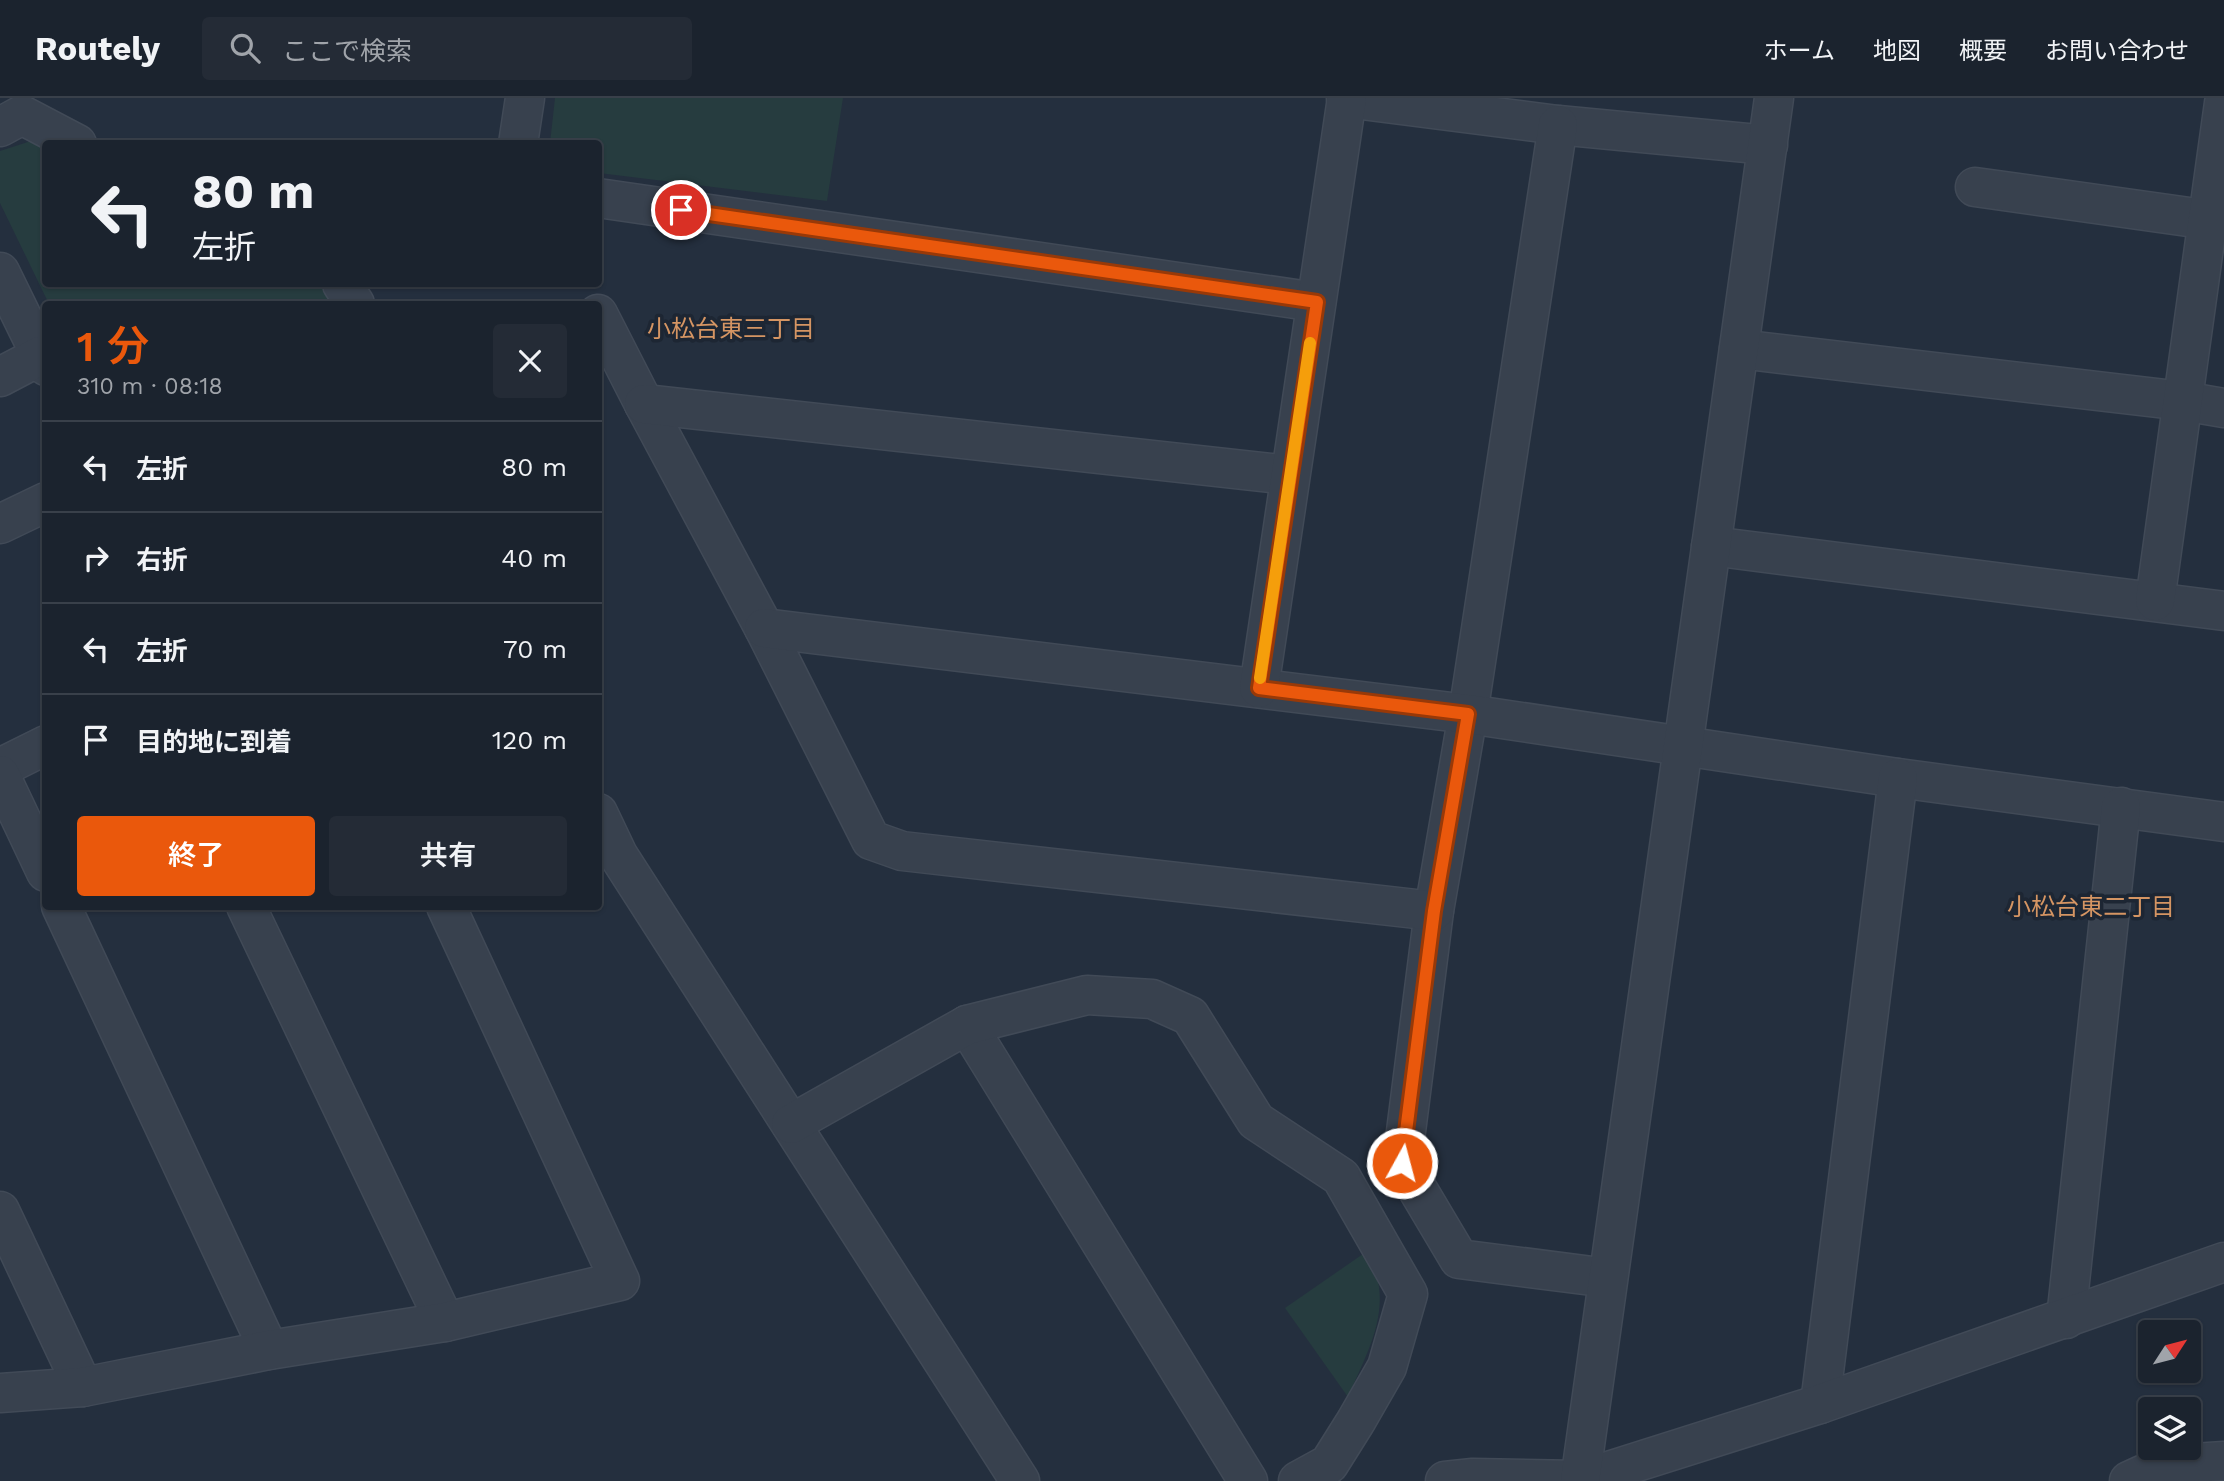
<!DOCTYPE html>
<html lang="ja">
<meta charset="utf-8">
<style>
:root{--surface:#1b232e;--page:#242b36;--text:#f1f3f6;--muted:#a0a4aa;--line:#39404a;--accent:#ea580c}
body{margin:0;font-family:"Work Sans","Noto Sans JP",sans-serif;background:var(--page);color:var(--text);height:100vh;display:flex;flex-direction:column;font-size:26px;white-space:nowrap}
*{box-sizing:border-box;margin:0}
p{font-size:23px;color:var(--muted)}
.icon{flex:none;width:38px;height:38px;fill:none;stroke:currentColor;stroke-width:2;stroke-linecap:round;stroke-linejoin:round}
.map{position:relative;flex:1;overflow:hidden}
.side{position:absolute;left:42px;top:203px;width:560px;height:609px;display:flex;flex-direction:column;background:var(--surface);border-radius:7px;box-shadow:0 2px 5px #0004,0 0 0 2px var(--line)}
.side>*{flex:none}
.top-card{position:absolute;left:42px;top:42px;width:560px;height:147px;border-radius:7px;box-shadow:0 2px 5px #0004,0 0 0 2px var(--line);background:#1b232e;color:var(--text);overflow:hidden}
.needle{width:46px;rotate:54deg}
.tools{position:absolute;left:2138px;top:1222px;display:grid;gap:14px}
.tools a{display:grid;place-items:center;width:63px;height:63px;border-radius:7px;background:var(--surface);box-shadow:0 2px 5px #0004,0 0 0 2px var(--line);font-size:35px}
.pin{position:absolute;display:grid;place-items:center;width:60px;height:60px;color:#fff;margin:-30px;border:4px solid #fff;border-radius:50%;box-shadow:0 2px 7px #0007}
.me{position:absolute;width:77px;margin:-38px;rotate:7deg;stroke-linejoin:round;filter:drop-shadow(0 0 5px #0008)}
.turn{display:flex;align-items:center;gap:24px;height:147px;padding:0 35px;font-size:32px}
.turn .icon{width:91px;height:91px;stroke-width:2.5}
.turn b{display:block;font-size:49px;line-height:60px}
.round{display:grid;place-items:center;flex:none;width:74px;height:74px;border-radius:7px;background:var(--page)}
.overview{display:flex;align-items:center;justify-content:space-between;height:119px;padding:0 35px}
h1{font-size:42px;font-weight:600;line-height:52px;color:var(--accent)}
.cta{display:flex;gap:14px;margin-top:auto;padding:14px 35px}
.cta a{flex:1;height:80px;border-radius:7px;background:var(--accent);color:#fff;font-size:28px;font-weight:600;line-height:80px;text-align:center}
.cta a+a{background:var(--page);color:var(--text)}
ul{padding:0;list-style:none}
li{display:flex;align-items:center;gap:21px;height:91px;padding:0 35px;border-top:2px solid var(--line)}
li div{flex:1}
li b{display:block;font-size:26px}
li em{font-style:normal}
header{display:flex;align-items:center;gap:42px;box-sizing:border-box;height:98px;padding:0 35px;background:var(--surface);border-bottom:2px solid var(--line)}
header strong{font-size:33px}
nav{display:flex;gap:38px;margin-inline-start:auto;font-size:24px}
.search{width:490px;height:63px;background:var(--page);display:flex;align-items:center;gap:18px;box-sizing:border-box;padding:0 24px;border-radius:7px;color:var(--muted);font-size:26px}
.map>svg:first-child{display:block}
.green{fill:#263c3f}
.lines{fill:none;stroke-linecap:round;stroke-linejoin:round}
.street-casing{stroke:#414a57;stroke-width:41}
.street{stroke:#38414e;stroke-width:38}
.route-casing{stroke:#983908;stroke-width:18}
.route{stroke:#ea580c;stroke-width:12}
.slow{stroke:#f59e0b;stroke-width:12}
.labels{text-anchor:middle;stroke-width:7;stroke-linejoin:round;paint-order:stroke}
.neighbourhood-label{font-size:24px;fill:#d59563;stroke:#1d2633}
</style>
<header>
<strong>Routely</strong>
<div class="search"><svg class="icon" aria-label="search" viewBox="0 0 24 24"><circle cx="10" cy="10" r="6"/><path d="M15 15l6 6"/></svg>ここで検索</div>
<nav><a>ホーム</a><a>地図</a><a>概要</a><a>お問い合わせ</a></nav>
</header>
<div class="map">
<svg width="2224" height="1383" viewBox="0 0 2224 1383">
<rect width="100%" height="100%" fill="#242f3e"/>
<!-- green -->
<g class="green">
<polygon points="555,0 843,0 827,103 599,75 598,46 550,45"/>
<polygon points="31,43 45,51 46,186 320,186 333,206 49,206 0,105 0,53"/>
<path d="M1363,1156c4,7 12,15 14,23 11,42 -13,82 -29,120l-63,-89z"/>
</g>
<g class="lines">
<!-- street casing -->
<g class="street-casing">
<g id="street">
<polyline points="1346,0 1558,27 1768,47"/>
<polyline points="1558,27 1468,616 1434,813 1402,1065 1459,1161 1608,1180"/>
<polyline points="0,29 22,17 77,46"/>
<polyline points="518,46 525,0"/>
<polyline points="1975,89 2224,124"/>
<polyline points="598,100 1316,204"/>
<polyline points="0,174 46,268"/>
<polyline points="342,186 355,206"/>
<polyline points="598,216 644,306 764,530 871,742 902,753 1434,813"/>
<polyline points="1739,251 2183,303 2224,310"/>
<polyline points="0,279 40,258"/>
<polyline points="644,306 1290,377"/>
<polyline points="0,426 46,404"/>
<polyline points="1711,448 2224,513"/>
<polyline points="2155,503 2224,5"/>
<polyline points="764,530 1468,616 1898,680 2224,724"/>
<polyline points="1259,590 1347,0"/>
<polyline points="0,670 46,647"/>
<polyline points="0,677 46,774"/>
<polyline points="598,715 618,757 1020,1383"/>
<polyline points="61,808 269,1252"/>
<polyline points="246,808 445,1224"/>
<polyline points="967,927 1248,1383"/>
<polyline points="791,1026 967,927 1087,897 1152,901 1190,918 1256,1023 1341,1079 1408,1196 1387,1269 1356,1323 1329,1366 1298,1383"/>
<polyline points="0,1113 83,1289"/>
<polyline points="2066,1221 2121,709"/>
<polyline points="0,1295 83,1289 269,1252 445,1224 620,1183 446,808"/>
<polyline points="1820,1306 1898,680"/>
<polyline points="1445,1383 1473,1380 1580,1382 1820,1306 2224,1164"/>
<polyline points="1580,1383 1774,0"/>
<polyline points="2129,1383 2164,1367 2224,1363"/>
</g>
</g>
<!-- street -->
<use href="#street" class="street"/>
</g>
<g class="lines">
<!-- route casing -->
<g class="route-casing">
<polyline id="route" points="681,112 1317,204 1259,590 1468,616 1434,813 1402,1065"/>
</g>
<!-- route -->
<use href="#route" class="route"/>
<!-- slow -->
<polyline class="slow" points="1260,580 1310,245"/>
</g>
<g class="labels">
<!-- neighbourhood labels -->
<g class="neighbourhood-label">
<text x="731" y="239">小松台東三丁目</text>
<text x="2091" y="817">小松台東二丁目</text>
</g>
</g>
</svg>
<div class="tools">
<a><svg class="needle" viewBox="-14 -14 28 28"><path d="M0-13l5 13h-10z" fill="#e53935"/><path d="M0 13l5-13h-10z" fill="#a0a4aa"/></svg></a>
<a><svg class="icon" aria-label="layers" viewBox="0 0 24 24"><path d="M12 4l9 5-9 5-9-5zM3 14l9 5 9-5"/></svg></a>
</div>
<div class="pin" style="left:681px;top:112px;background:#d93025"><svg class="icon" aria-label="arrive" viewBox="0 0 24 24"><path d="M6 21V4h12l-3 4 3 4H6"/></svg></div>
<svg class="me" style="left:1402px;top:1065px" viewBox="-20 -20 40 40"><circle r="17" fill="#ea580c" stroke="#fff" stroke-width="3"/><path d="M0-11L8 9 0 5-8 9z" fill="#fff"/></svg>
<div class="top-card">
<div class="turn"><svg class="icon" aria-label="left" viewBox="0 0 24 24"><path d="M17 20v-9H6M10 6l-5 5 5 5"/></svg><div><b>80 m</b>左折</div></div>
</div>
<section class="side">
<div class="overview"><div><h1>1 分</h1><p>310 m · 08:18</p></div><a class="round"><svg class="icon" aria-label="close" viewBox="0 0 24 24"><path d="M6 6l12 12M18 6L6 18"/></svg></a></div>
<ul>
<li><svg class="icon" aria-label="left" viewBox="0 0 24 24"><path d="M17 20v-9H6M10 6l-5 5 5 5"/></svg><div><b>左折</b></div><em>80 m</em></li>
<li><svg class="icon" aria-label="right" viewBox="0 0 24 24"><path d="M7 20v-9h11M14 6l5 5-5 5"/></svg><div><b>右折</b></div><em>40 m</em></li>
<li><svg class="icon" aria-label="left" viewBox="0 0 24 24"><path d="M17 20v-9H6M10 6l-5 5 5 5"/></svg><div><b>左折</b></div><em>70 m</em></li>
<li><svg class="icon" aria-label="arrive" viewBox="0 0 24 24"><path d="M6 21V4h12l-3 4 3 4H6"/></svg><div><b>目的地に到着</b></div><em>120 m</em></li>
</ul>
<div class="cta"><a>終了</a><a>共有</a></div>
</section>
</div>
